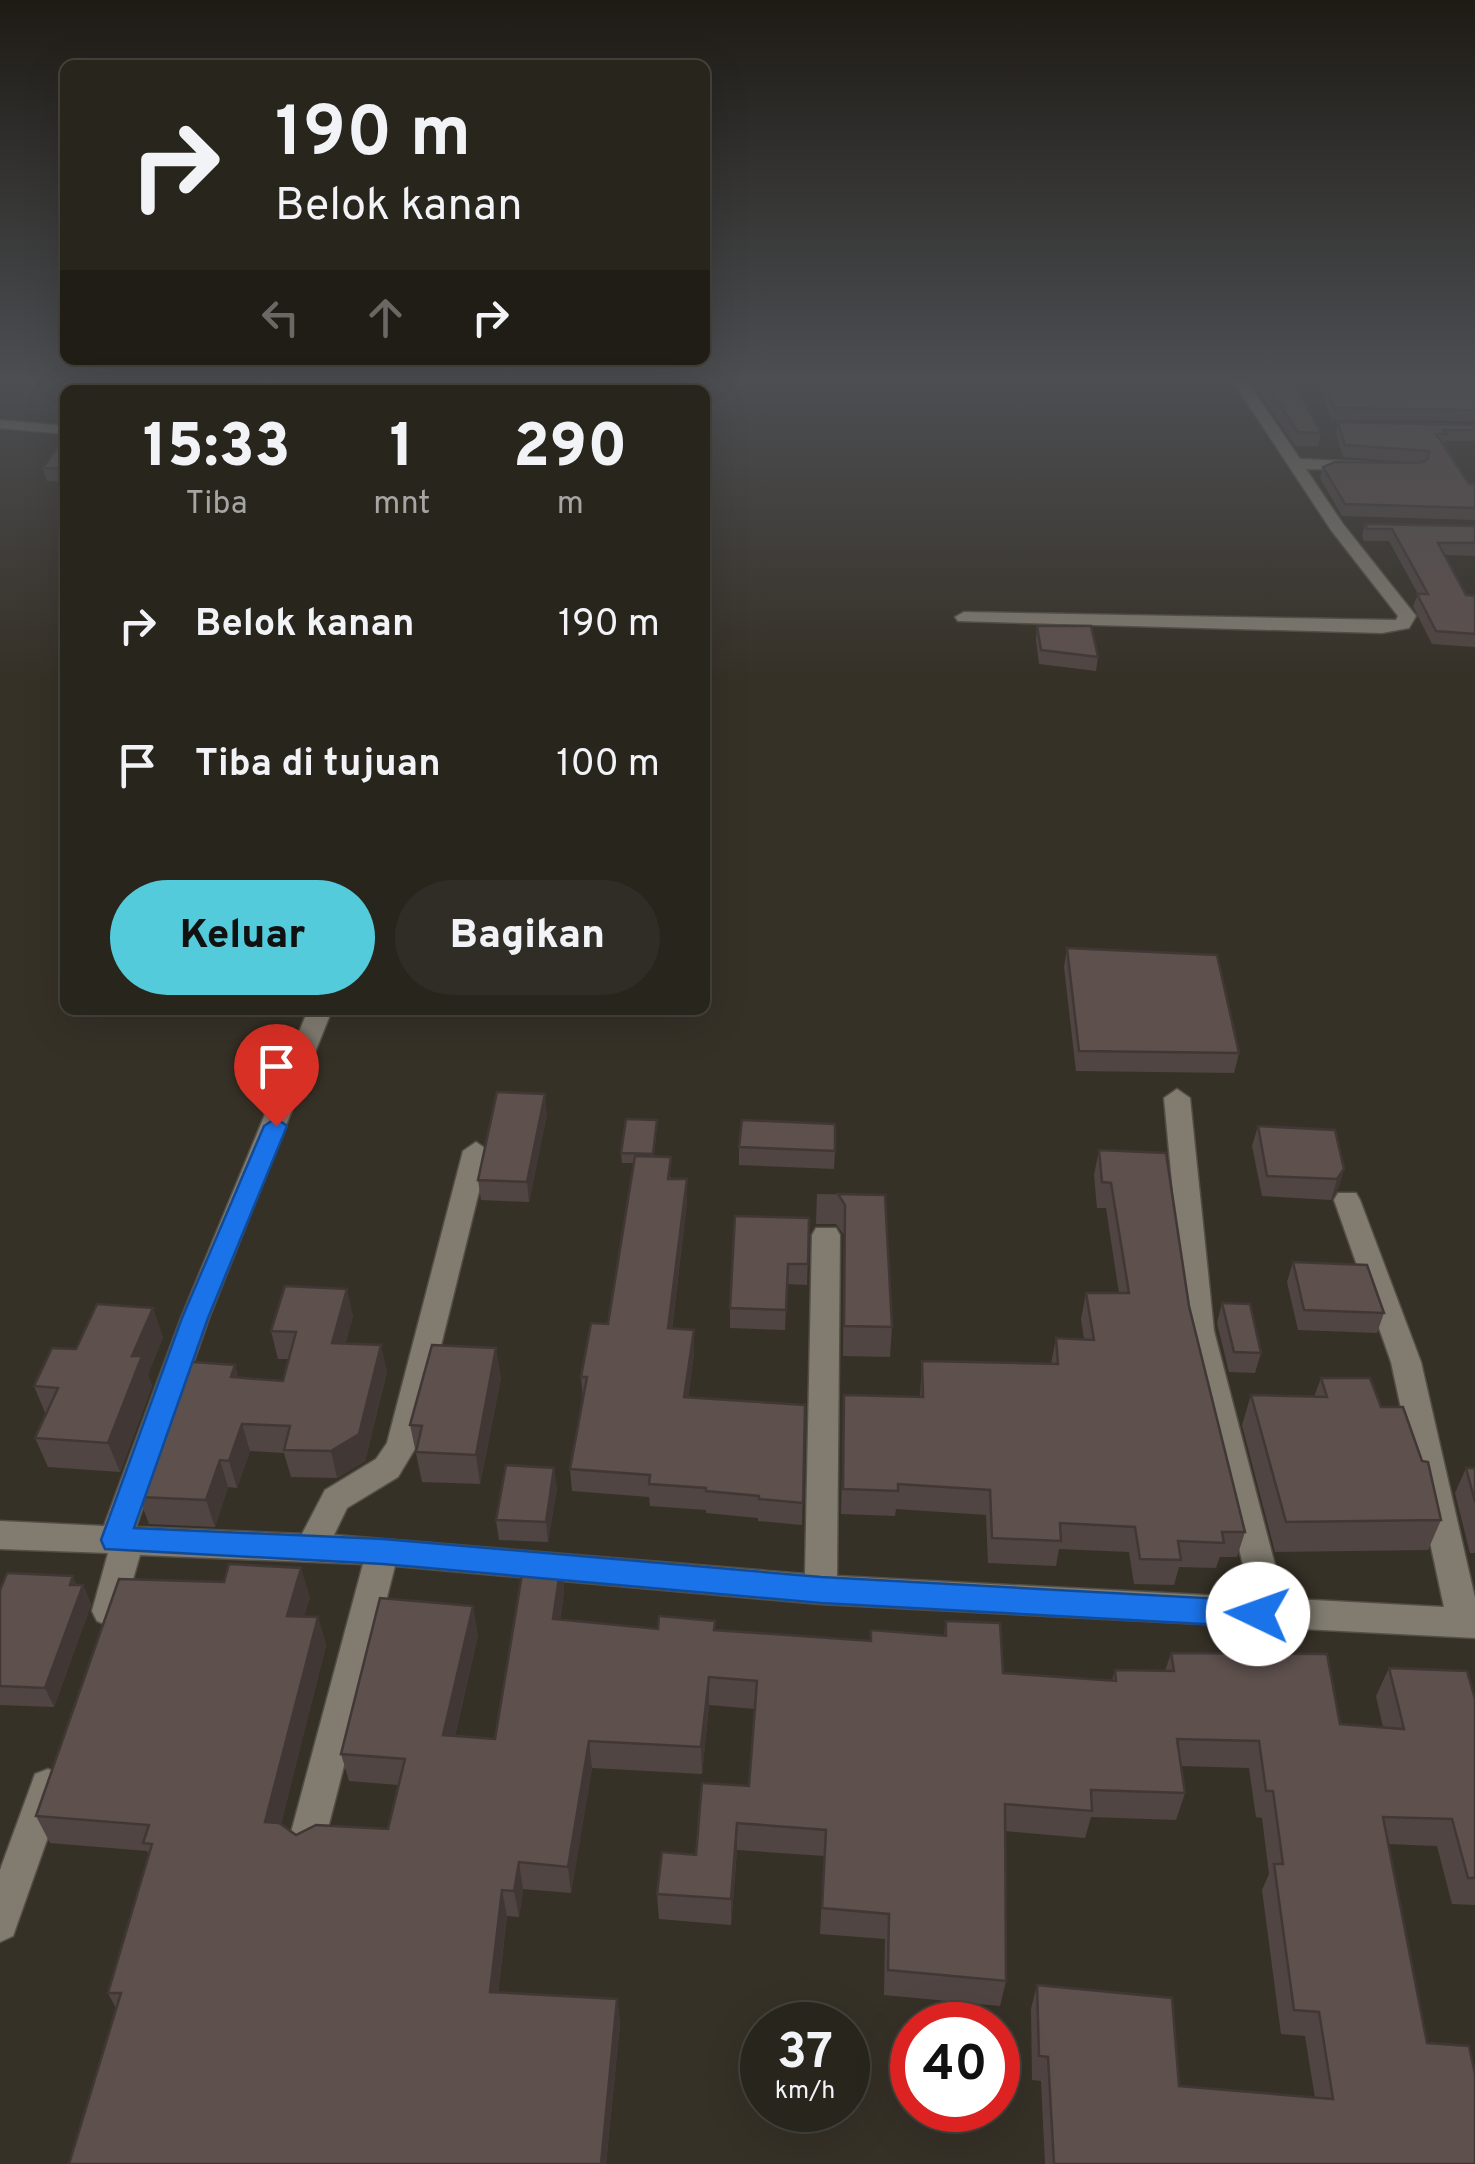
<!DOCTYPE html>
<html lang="id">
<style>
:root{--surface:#28251d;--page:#302d26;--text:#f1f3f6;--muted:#a5a5a4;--line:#44423b;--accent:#53cbdb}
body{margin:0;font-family:Overpass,sans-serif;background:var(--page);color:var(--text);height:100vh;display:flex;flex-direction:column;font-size:38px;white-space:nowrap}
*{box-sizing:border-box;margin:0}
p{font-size:32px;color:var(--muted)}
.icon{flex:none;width:55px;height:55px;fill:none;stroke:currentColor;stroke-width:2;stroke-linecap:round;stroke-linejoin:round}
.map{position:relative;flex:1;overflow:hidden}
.panel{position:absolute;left:60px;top:385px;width:650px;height:630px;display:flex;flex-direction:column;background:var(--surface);border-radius:15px;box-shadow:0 10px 40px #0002,0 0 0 2px var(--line)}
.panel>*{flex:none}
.top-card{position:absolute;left:60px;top:60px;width:650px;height:305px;border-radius:15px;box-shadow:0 10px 40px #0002,0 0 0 2px var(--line);background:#28251d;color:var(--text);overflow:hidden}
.speed{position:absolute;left:740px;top:2002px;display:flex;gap:20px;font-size:50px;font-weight:700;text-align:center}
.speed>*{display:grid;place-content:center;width:130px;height:130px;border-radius:50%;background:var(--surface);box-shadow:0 10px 40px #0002,0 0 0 2px var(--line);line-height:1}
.speed small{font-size:25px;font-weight:400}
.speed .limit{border:15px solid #d22;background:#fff;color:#111}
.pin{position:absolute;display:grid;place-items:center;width:85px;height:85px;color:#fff;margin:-102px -42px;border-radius:50% 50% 50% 0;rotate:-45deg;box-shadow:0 0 10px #0007}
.pin .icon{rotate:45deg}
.me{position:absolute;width:110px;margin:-55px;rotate:273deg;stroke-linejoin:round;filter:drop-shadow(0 0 8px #0008)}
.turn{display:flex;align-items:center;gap:35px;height:210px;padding:0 50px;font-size:45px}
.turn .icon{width:130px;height:130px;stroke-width:2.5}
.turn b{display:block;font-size:70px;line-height:85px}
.lanes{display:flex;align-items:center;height:95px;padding:0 50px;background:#0003;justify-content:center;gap:50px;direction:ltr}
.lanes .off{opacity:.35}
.eta{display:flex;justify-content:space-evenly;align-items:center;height:170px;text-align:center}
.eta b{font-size:60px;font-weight:800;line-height:70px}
.cta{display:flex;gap:20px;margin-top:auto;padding:20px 50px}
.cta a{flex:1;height:115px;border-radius:60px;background:var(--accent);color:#111;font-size:40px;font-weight:800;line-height:115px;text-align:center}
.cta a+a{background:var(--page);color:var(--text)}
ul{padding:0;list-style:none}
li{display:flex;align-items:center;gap:30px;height:140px;padding:0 50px}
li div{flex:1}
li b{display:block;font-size:38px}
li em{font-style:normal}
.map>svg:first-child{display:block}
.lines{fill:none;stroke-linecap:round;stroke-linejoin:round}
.minor-casing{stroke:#534f47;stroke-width:3}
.minor{fill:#817b70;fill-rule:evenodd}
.wall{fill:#504542}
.shaded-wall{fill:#413836}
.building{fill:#5d504d;stroke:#413836;stroke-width:2.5}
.route{fill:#1a73e8;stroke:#114b97;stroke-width:2.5}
</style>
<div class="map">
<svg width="1475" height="2164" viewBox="0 0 1475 2164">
<rect width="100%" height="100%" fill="#363127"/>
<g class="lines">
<!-- minor casing -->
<g class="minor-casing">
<g id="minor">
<polygon points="265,377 279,377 270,390 256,390"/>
<polygon points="1230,377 1244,377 1300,459 1368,462 1368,468 1363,470 1306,469 1343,524 1416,616 1409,628 1382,633 958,621 955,617 964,612 1396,620 1398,616 1331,530"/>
<polygon points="0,420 65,426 65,434 0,428"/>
<polygon points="308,1010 332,1010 209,1318 136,1527 302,1534 325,1490 376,1459 387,1443 463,1151 476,1142 489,1151 416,1447 398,1477 347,1508 334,1535 805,1574 812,1235 816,1228 836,1228 840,1235 837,1576 1242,1597 1243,1565 1186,1331 1164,1098 1177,1089 1190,1098 1214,1331 1275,1565 1275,1598 1444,1607 1391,1362 1334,1200 1338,1193 1356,1193 1360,1200 1421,1362 1475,1598 1475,1638 821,1604 395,1566 325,1840 320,1853 307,1858 294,1853 289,1840 363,1564 140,1555 121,1621 109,1626 97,1621 92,1611 108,1553 0,1549 0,1521 104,1526 181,1318"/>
<polygon points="48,1769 61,1774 66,1786 13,1936 0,1942 0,1870 35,1774"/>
</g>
</g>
<!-- minor -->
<use href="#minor" class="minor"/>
</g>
<!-- wall -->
<g class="wall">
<polygon points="1251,377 1290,377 1321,433 1318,446 1296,446 1258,391"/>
<polygon points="1318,377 1475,377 1475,421 1331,420"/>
<polygon points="1338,422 1475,425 1475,441 1445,441 1443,446 1469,484 1475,484 1475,520 1342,516 1320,478 1323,467 1421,463 1343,457 1336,434"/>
<polygon points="65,437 65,482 47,481 43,468"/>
<polygon points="1365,524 1475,526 1475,556 1444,555 1466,595 1475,596 1475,647 1432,644 1413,606 1418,594 1389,541 1364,541 1362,536"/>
<polygon points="1037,626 1098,657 1096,671 1039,664 1036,640"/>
<polygon points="1067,948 1239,1053 1234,1073 1076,1071 1064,967"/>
<polygon points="547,1114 529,1202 481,1200 478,1180"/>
<polygon points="657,1120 654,1156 672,1179 687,1179 687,1202 672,1329 694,1353 688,1398 805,1405 802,1525 758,1521 758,1518 706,1513 706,1510 650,1506 649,1497 572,1491 570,1469 583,1399 581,1377 608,1324 634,1163 622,1163 621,1153"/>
<polygon points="1258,1126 1344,1169 1338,1189 1331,1200 1262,1196 1252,1146"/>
<polygon points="739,1147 835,1151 834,1169 739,1165"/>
<polygon points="1099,1150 1189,1306 1245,1532 1237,1557 1220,1557 1216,1568 1179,1567 1174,1585 1134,1584 1129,1552 1059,1549 1056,1566 988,1563 986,1515 896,1509 895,1516 841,1514 844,1395 920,1397 922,1361 1051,1364 1056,1338 1084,1339 1081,1319 1086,1293 1119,1293 1106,1208 1097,1208 1094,1175"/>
<polygon points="817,1194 885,1195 892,1327 890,1357 843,1356 844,1235 836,1224 816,1224"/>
<polygon points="809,1218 807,1285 787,1284 785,1330 730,1328 730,1308"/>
<polygon points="1293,1262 1384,1313 1377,1333 1298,1330 1287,1282"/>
<polygon points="1222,1303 1261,1353 1255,1373 1229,1372 1217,1323"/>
<polygon points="353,1316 345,1344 387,1372 365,1461 337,1478 291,1477 284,1453 250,1451 237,1488 228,1487 215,1527 149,1524 139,1497 151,1468 146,1455 239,1378 283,1381 289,1359 278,1359 271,1331"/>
<polygon points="163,1337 148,1374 152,1386 120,1472 48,1467 35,1438 46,1415 34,1386 76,1349"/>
<polygon points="501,1378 480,1484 422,1482 410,1425"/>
<polygon points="1321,1378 1381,1407 1441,1520 1428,1550 1275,1552 1242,1425 1251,1395 1314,1397"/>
<polygon points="1466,1468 1475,1468 1475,1553 1470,1553 1455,1493"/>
<polygon points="557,1487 548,1542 499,1540 496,1520"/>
<polygon points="561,1564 564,1592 560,1620 658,1629 715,1630 870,1641 944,1636 946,1621 1003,1673 1112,1681 1115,1670 1165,1671 1171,1653 1340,1724 1383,1727 1376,1696 1389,1668 1475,1699 1475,1905 1452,1904 1437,1846 1388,1844 1427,2043 1475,2164 1045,2164 1041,2081 1032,2080 1031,2009 1037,1985 1179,2086 1315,2098 1305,2036 1281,2034 1262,1890 1269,1874 1262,1818 1256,1817 1249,1768 1181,1766 1185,1793 1176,1820 1091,1817 1085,1838 1005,1831 1006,1981 1000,2006 884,1995 885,1939 820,1934 824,1856 737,1850 731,1925 659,1919 657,1894 696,1855 749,1786 755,1709 709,1705 702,1774 592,1768 571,1893 523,1889 519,1917 507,1916 498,1993 617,1999 620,2024 606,2164 69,2164 116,2008 108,1993 149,1855 147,1851 50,1843 36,1816 224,1582 310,1597 304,1616 318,1617 326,1645 281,1824 296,1835 388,1829 398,1785 349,1781 341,1754 478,1635 455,1736 495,1739"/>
<polygon points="83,1585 91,1605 54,1707 0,1705 0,1590"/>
</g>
<!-- shaded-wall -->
<g class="shaded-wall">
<polygon points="545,1094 547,1114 529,1202 527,1182"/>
<polygon points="1344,1169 1338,1189 1331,1200 1337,1179"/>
<polygon points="687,1179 687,1202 669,1351 668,1328"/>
<polygon points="347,1289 353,1316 338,1370 332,1343"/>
<polygon points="153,1308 163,1337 148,1374 152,1386 120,1472 108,1443 132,1356"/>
<polygon points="694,1330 694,1353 685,1420 684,1397"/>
<polygon points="381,1345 387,1372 365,1461 337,1478 331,1451"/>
<polygon points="496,1348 501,1378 480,1484 476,1455"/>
<polygon points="235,1365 243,1392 231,1377"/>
<polygon points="242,1424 250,1451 237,1488 229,1461"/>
<polygon points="220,1460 228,1487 215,1527 206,1500"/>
<polygon points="554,1468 557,1487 548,1542 546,1522"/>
<polygon points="561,1564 564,1592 556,1648 553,1619"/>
<polygon points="301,1568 310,1597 296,1644 287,1616"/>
<polygon points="73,1576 80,1593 83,1585 91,1605 54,1707 45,1688"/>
<polygon points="473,1606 478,1635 449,1762 443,1735"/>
<polygon points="318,1617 326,1645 275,1849 265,1822"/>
<polygon points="709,1677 709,1705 702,1774 701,1747"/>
<polygon points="589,1741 592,1768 571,1893 568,1867"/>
<polygon points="737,1823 737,1850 731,1925 731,1899"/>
<polygon points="519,1862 523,1889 519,1917 514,1891"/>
<polygon points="502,1890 507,1916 495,2017 490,1992"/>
<polygon points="617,1999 620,2024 606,2164 601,2164"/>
</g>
<!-- building -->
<g class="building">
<polygon points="1260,377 1290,377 1321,433 1298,432"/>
<polygon points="1324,377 1475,377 1475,410 1334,408"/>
<polygon points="1338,422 1475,425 1475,430 1443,430 1447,434 1436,434 1469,484 1475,484 1475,508 1345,504 1323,467 1335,462 1420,463 1428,459 1429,451 1345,445"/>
<polygon points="65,437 65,469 43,468"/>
<polygon points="1365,524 1475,526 1475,543 1438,543 1466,595 1475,596 1475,634 1436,631 1417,594 1428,594 1392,529 1367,529"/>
<polygon points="1037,626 1091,626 1098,657 1041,650"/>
<polygon points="1067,948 1217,955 1239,1053 1079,1051"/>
<polygon points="497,1092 545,1094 527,1182 478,1180"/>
<polygon points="626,1119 657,1120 653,1154 621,1153"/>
<polygon points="742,1120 835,1124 835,1151 739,1147"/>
<polygon points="1258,1126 1335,1130 1344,1169 1337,1179 1267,1176"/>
<polygon points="1099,1150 1166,1153 1189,1306 1245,1532 1222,1532 1224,1543 1178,1541 1181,1560 1140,1559 1135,1527 1060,1523 1061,1541 992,1538 990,1490 898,1484 898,1491 843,1489 844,1395 923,1397 922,1361 1058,1364 1056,1338 1094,1340 1086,1293 1129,1293 1111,1183 1102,1182"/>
<polygon points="635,1156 671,1157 668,1179 687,1179 668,1328 694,1330 684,1397 805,1405 803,1503 759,1499 759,1496 706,1491 706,1488 649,1484 650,1475 570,1469 587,1377 581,1377 591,1323 608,1324"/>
<polygon points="838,1194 885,1195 892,1327 844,1326 845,1205"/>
<polygon points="735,1216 809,1218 808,1264 788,1264 786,1310 730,1308"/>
<polygon points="1293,1262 1367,1265 1384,1313 1304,1310"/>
<polygon points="285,1286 347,1289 332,1343 381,1345 359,1434 331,1451 284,1450 290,1426 242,1424 229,1461 220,1460 206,1500 139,1497 156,1456 146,1455 180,1361 235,1365 231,1377 283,1381 296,1332 271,1331"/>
<polygon points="1222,1303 1250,1304 1261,1353 1234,1352"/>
<polygon points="97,1304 153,1308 132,1356 142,1356 108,1443 35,1438 58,1388 34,1386 52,1348 76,1349"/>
<polygon points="432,1345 496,1348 476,1455 416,1452 422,1426 410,1425"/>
<polygon points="1321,1378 1370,1378 1381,1407 1403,1407 1422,1461 1428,1462 1441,1520 1286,1522 1251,1395 1327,1397"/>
<polygon points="506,1465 554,1468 546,1522 496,1520"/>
<polygon points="1466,1468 1475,1468 1475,1502"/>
<polygon points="524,1562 561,1564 553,1619 658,1629 659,1616 715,1621 714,1630 871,1641 871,1630 946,1636 946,1621 1000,1623 1003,1673 1116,1681 1115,1670 1174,1671 1171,1653 1327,1654 1340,1724 1404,1729 1389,1668 1467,1671 1475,1699 1475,1878 1468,1878 1452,1819 1383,1817 1427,2043 1469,2046 1475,2074 1475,2164 1054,2164 1048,2057 1039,2056 1037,1985 1172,1998 1179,2086 1333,2099 1319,2012 1294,2010 1274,1864 1283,1864 1273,1791 1266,1791 1259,1741 1177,1739 1185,1793 1091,1790 1092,1811 1005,1804 1006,1981 888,1970 889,1914 822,1908 826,1830 737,1823 731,1899 657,1894 662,1852 696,1855 702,1783 749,1786 757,1681 709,1677 701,1747 589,1741 568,1867 519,1862 514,1891 502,1890 490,1992 617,1999 601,2164 69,2164 121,1993 108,1993 152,1844 143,1843 149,1825 36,1816 119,1579 224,1582 229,1564 301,1568 287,1616 318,1617 265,1822 279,1823 296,1835 316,1825 388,1829 405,1759 341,1754 380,1598 473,1606 443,1735 495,1739"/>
<polygon points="7,1573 73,1576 70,1585 83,1585 45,1688 0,1686 0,1590"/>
</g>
<!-- sky -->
<linearGradient id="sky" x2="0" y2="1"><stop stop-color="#1e1b15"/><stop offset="0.56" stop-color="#4c4e52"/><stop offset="1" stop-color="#4c4e52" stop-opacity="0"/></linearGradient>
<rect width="1475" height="679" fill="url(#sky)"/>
<!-- route -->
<polygon class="route" points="276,1118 287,1126 208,1318 134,1528 383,1539 821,1577 1258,1601 1269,1605 1273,1614 1269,1623 1258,1627 821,1603 383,1564 105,1549 101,1540 182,1318 264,1126"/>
</svg>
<div class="speed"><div>37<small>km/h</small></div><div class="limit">40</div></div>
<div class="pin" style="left:276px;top:1126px;background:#d93025"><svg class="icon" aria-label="arrive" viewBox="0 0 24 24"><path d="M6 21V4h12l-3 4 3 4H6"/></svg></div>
<svg class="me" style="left:1258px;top:1614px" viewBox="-20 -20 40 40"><circle r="19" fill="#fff"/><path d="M0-13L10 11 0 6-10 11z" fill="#1a73e8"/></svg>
<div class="top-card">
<div class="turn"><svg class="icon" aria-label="right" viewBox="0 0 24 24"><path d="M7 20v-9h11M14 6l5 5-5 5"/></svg><div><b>190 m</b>Belok kanan</div></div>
<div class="lanes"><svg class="icon off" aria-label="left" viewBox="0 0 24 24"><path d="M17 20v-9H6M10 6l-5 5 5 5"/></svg><svg class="icon off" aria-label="ahead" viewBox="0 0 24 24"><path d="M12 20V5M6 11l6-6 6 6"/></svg><svg class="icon" aria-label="right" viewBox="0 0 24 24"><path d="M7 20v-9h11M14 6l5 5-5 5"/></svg></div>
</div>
<section class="panel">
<div class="eta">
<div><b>15:33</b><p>Tiba</p></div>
<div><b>1</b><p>mnt</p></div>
<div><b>290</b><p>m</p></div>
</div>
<ul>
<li><svg class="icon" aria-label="right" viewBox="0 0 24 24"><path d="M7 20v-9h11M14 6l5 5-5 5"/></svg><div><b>Belok kanan</b></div><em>190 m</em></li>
<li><svg class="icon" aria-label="arrive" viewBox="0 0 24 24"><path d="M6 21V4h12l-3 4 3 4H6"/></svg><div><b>Tiba di tujuan</b></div><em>100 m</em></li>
</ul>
<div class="cta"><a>Keluar</a><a>Bagikan</a></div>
</section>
</div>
